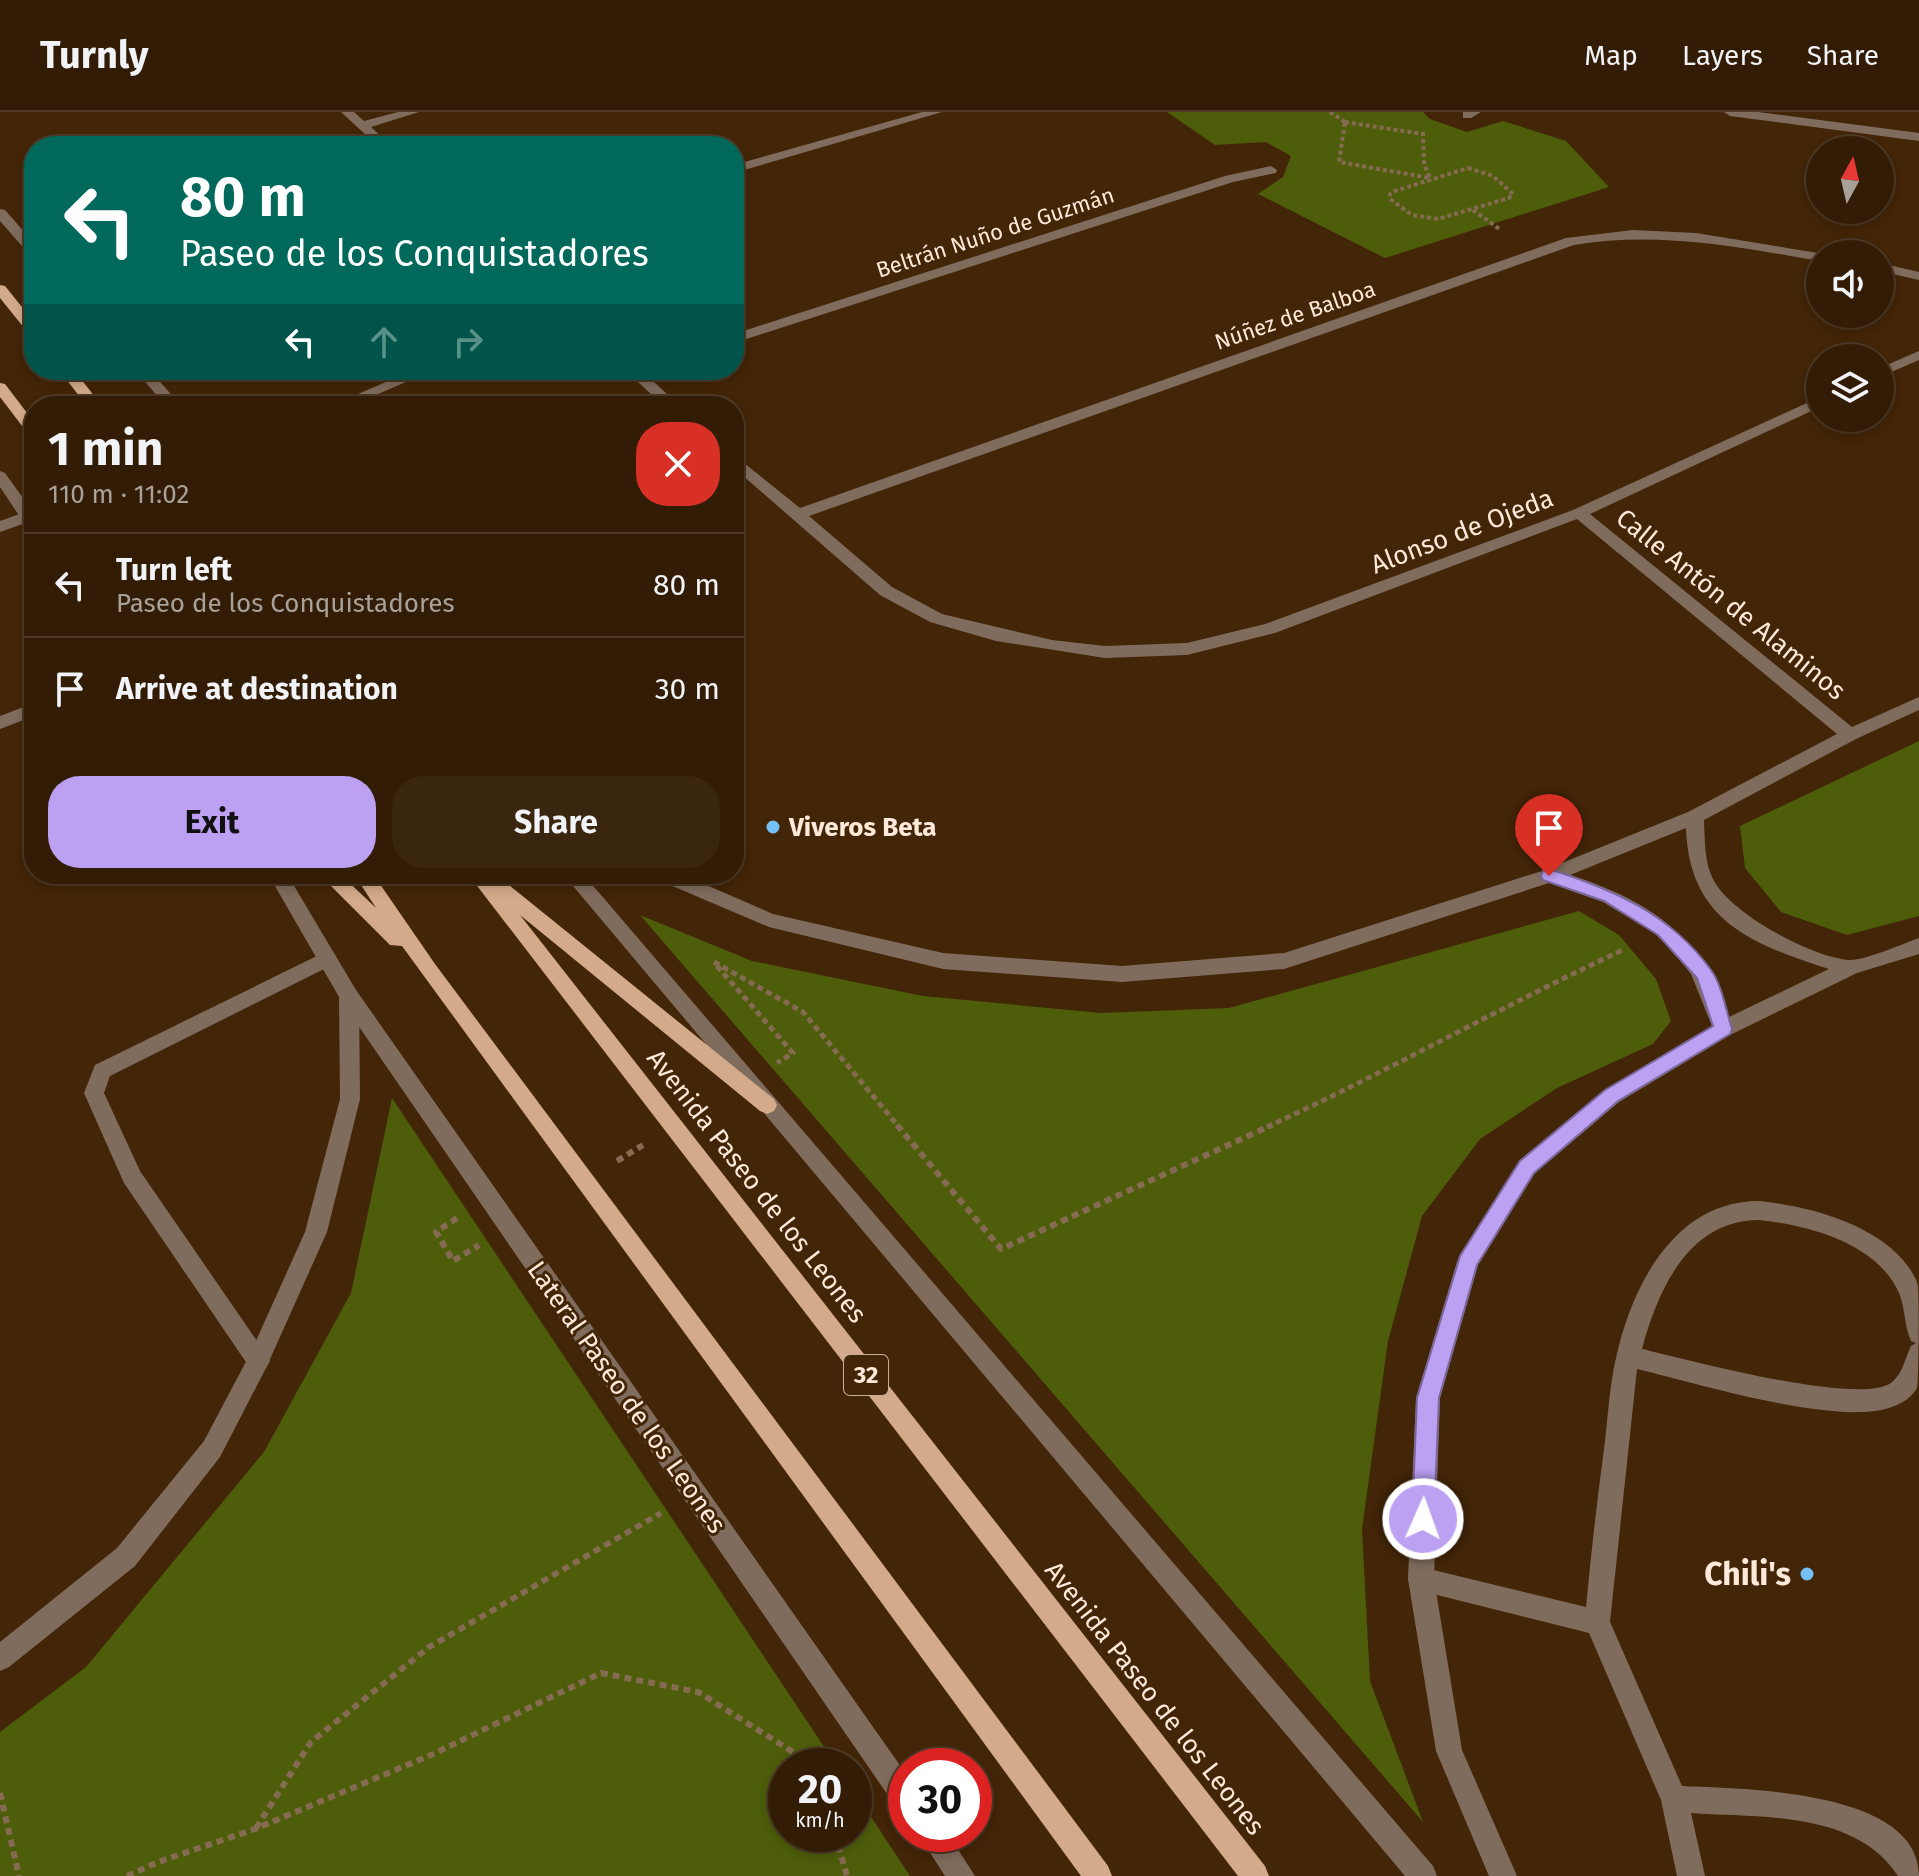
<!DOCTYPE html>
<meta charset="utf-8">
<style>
:root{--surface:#321c05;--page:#3a250f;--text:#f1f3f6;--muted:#a8a19a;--line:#4d3a27;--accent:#bca0f2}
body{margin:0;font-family:"Fira Sans",sans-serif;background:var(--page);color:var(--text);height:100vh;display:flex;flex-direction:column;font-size:30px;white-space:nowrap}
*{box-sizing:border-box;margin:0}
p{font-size:26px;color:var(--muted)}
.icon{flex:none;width:44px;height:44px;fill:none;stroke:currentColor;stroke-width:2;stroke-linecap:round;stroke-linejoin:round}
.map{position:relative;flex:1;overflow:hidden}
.panel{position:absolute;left:24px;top:284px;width:720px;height:488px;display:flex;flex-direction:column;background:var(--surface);border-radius:32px;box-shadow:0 4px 12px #0003,0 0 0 2px var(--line)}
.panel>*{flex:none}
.hud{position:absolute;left:24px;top:24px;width:720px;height:244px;border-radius:32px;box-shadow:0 4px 12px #0003,0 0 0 2px var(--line);background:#00695c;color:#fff;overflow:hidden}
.needle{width:52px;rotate:8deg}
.buttons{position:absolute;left:1806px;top:24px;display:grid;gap:16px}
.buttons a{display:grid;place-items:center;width:88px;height:88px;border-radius:50%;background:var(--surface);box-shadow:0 4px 12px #0003,0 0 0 2px var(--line);font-size:40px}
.speed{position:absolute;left:768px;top:1636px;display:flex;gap:16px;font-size:40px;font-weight:700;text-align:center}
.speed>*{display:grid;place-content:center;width:104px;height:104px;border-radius:50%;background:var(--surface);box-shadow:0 4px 12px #0003,0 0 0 2px var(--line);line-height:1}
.speed small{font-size:20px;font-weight:400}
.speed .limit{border:12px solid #d22;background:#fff;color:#111}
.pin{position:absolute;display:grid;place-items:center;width:68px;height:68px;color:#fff;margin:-82px -34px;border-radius:50% 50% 50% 0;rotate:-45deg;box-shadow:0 0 8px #0007}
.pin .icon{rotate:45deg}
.me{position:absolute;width:88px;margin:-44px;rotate:2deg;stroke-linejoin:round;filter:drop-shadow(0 0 6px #0008)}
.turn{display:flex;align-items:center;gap:28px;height:168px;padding:0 24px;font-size:36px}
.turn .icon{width:104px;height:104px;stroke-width:2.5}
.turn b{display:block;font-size:56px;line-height:68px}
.lanes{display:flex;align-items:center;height:76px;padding:0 24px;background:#0003;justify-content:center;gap:40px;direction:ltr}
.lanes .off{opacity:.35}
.round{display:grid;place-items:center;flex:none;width:84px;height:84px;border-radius:32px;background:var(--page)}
.summary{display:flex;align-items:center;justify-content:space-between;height:136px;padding:0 24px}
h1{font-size:48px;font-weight:700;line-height:60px}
.primary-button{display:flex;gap:16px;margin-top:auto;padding:16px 24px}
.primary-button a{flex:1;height:92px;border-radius:32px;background:var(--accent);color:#111;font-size:32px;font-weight:700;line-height:92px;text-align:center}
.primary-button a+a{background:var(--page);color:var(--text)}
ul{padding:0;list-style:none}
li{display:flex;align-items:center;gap:24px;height:104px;padding:0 24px;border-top:2px solid var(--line)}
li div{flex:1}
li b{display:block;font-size:30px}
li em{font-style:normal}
header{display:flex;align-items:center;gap:48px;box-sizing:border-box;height:112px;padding:0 40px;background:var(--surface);border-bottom:2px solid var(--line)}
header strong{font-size:38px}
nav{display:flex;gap:44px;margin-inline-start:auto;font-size:28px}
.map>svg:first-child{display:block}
.green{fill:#4d5d0a}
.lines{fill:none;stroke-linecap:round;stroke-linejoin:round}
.path-far2{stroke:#856b52;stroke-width:4;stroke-dasharray:4 3;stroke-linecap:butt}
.path-far1{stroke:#856b52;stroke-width:5;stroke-dasharray:6 4;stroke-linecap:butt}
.path{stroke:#856b52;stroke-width:6;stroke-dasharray:7 5;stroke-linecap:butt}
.service{fill:#806c5d;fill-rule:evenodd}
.minor{fill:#806c5d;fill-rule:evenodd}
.tertiary{fill:#806c5d;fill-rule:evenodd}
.primary{fill:#d3ab8a;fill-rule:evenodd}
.route{fill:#bca0f2;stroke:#7a689d;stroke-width:2}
.poi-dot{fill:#74c0f6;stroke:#432507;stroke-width:3}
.labels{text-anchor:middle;stroke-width:6;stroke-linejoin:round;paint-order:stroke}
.far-street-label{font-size:22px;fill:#feeada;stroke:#432507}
.shield{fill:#432507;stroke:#c6af9b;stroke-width:2}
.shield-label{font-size:24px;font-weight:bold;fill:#feeada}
.street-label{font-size:26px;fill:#feeada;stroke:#432507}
.poi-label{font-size:26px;font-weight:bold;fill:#feeada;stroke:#432507;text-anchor:start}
.near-poi-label{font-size:32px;font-weight:bold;fill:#feeada;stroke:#432507;text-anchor:end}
</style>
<header>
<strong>Turnly</strong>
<nav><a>Map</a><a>Layers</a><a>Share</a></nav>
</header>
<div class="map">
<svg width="1919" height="1764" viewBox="0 0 1919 1764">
<rect width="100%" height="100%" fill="#432507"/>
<!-- green -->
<g class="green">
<polygon points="1167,0 1423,0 1430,7 1467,20 1503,9 1566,29 1609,75 1385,146 1258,82 1283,65 1291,44 1266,30 1215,33"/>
<polygon points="1919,629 1919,804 1847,823 1781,800 1745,756 1740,714"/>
<polygon points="1579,799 1619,823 1656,867 1671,909 1653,932 1557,976 1480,1027 1422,1104 1388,1229 1362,1417 1370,1569 1423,1710 640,803 752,849 923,884 1101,901 1229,896"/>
<polygon points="392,986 837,1654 786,1654 786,1722 854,1722 854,1679 910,1764 0,1764 0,1620 86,1555 264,1340 351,1181"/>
</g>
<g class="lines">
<!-- path-far2 -->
<g class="path-far2">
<polyline points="1330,0 1345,10"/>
<polygon points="1345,10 1423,22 1424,52 1430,66 1339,50"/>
<polygon points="1468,56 1493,64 1513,82 1509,86 1438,107 1412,103 1390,87 1390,82 1395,79"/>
<polyline points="1473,98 1501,118"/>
</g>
<!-- path-far1 -->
<g class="path-far1">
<polyline points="714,850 803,900 899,1015"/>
<polyline points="717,854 793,941 777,951"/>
<path d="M1267,1015c122,-56 237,-122 358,-178"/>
</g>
<!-- path -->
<g class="path">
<polyline points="897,1013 1001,1137 1272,1013"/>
<polyline points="617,1049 643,1033"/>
<polyline points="457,1106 436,1120 453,1149 479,1133"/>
<polyline points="0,1681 19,1764"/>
<polyline points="256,1716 311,1630 429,1535 661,1401"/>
<polyline points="835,1722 847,1764"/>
<polyline points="127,1764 158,1750 255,1717 431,1643 601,1561 698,1580 815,1654"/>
</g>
<!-- service -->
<g class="service">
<polygon points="34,591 34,604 0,617 0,604"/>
<polygon points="327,839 334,842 337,847 334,852 110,964 104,981 140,1059 266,1242 270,1249 266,1256 258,1260 250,1256 124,1071 84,981 95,953"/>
<path d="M1759,1089c48,5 111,21 144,59 6,7 13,17 15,26 1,10 1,95 -1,102 -8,14 -26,21 -42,23 -62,8 -175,-27 -238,-42l-27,253 72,164c60,3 237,3 237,90h-21c-43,-66 -138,-58 -207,-63l14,63h-28l-16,-76 -72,-167 -168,-42 -9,-3 -4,-9 4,-9 9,-3 165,40c5,-53 11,-106 18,-158 4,-30 5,-61 12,-91 16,-73 59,-157 143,-157zM1759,1108c48,5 113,22 137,67 10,17 7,37 15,54l5,2 -5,3c-6,12 -8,28 -20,37 -33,23 -206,-24 -249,-34 16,-60 47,-129 117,-129z"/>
</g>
<!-- minor -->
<g class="minor">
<polygon points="341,0 354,0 364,9 398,0 419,0 371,15 391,34 378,34"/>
<polygon points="922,0 942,0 734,61 734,53"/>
<polygon points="1463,0 1481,0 1471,6 1463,6"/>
<polygon points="1724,0 1758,0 1919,21 1919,29 1730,4"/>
<polygon points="1271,54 1277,58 1276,61 1233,70 734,231 734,222 1225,64"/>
<path d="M1633,118l63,3 128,21h-4v7c-82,-14 -163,-30 -246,-16l-765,271 83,71 50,27 110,26 53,6 82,-3 78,-19 308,-114 247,-113v10l-230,107 262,213 67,-30v13l-63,29 -152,81c1,20 0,43 10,61 18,33 97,76 135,79 15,1 53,-16 70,-22v16l-62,19 -127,62 -111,67 -84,71 -57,92 -38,133 -6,181 28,171 55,126h-28l-53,-125 -28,-172 8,-181 41,-136 62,-101 86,-71 107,-64 -21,-52 -17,-22 -21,-20 -50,-30 -54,-19 -265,86 -162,13 -179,-13 -174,-42 -113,-48 -2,-5h27l92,40 170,39 179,13 162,-13 258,-82 146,-59 149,-78 -260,-215 -302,114 -88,22 -82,3 -109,-17 -66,-19 -50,-27 -146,-127v-13l66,53 766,-270zM1686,716c3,93 66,116 143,141l-100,48c-26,-81 -81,-117 -159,-142z"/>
<polygon points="1880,151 1919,160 1919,168 1880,159"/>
<polygon points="1919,239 1919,248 1880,265 1880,256"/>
<polygon points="414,258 434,258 350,294 330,294"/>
<polygon points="625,258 641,258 680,294 664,294"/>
<polygon points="28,399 34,400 34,408 0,420 0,409"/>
<polygon points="349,876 356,878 359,884 360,987 327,1120 266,1256 220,1345 135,1454 9,1555 0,1559 0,1530 117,1436 204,1329 250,1242 305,1120 340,987 339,884 342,878"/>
</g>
<!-- tertiary -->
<g class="tertiary">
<polygon points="0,97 5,98 34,131 34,143 29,142 0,109"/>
<polygon points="135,258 150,258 181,294 166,294"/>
<polygon points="0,359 5,361 34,401 34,418 28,417 0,375"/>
<polygon points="268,762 287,762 356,878 906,1662 906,1698 896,1695 342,890"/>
<polygon points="563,762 583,762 1433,1754 1437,1764 1405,1764"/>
<polygon points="918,1722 948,1722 975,1764 945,1764"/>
</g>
<!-- primary -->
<g class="primary">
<polygon points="0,173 5,174 34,210 34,223 29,222 0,186"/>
<polygon points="59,258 74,258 102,294 87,294"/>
<polygon points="0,271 5,272 34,310 34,325 29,323 0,285"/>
<polygon points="319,762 340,762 376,796 354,762 373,762 435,852 1108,1754 1112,1764 1081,1764 402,834 390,833"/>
<polygon points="468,762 488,762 493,768 504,769 774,987 777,993 774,999 767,1002 760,999 520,803 1265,1754 1269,1764 1238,1764"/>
</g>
</g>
<!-- route -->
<path class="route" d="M1549,757c63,20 122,45 162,101 11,15 15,41 21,59l-2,5 -112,67 -84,72 -57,92 -38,133 -5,121 -3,7 -8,3 -8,-3 -3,-7 5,-121 43,-142 60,-95 85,-71 108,-64 -16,-48 -39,-43 -54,-34 -61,-21 -2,-4 2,-5z"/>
<!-- markers -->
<g class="poi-dot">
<circle cx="773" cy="715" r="8"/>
<circle cx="1807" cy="1462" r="8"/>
</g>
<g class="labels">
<!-- far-street labels -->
<g class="far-street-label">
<text transform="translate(995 120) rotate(-18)" y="8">Beltrán Nuño de Guzmán</text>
<text transform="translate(1295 203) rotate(-19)" y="8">Núñez de Balboa</text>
</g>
<!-- shield labels -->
<rect class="shield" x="844" y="1243" width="44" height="40" rx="6"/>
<g class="shield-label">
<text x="866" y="1271">32</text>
</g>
<!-- street labels -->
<g class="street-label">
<text transform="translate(1462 419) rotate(-21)" y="9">Alonso de Ojeda</text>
<text transform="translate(1731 492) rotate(39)" y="9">Calle Antón de Alaminos</text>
<text transform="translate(757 1074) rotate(52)" y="9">Avenida Paseo de los Leones</text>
<text transform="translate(627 1285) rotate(55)" y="9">Lateral Paseo de los Leones</text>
<text transform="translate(1155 1586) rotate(52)" y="9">Avenida Paseo de los Leones</text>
</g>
<!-- poi labels -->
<g class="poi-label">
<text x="789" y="724">Viveros Beta</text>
</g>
<!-- near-poi labels -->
<g class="near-poi-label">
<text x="1791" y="1473">Chili's</text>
</g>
</g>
</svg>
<div class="buttons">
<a><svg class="needle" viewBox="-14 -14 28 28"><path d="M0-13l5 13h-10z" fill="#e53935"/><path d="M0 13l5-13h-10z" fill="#a8a19a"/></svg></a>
<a><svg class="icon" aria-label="sound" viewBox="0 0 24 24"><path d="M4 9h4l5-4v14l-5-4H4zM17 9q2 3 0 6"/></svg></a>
<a><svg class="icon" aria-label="layers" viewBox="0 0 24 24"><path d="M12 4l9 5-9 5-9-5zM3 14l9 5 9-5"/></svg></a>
</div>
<div class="speed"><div>20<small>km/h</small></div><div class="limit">30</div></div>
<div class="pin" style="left:1549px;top:764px;background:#d93025"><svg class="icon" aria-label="arrive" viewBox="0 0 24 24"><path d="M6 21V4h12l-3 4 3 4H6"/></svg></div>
<svg class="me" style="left:1423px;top:1407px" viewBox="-20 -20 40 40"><circle r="17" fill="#bca0f2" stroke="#fff" stroke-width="3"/><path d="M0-11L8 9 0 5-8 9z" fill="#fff"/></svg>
<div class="hud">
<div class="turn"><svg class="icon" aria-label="left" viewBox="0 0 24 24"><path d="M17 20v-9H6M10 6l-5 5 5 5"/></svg><div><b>80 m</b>Paseo de los Conquistadores</div></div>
<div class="lanes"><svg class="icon" aria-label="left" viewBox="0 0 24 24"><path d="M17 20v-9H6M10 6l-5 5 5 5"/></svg><svg class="icon off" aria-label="ahead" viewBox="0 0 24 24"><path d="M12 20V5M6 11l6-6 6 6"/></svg><svg class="icon off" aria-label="right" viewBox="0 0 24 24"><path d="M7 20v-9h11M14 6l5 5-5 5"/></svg></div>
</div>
<section class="panel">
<div class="summary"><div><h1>1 min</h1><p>110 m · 11:02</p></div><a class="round" style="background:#d93025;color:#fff"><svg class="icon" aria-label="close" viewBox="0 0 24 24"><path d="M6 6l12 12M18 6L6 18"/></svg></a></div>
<ul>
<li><svg class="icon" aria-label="left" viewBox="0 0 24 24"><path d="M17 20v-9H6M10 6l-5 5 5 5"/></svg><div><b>Turn left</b><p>Paseo de los Conquistadores</p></div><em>80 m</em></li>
<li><svg class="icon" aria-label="arrive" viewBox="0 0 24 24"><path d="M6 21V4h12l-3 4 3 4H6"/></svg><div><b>Arrive at destination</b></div><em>30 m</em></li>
</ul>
<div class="primary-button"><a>Exit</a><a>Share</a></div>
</section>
</div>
